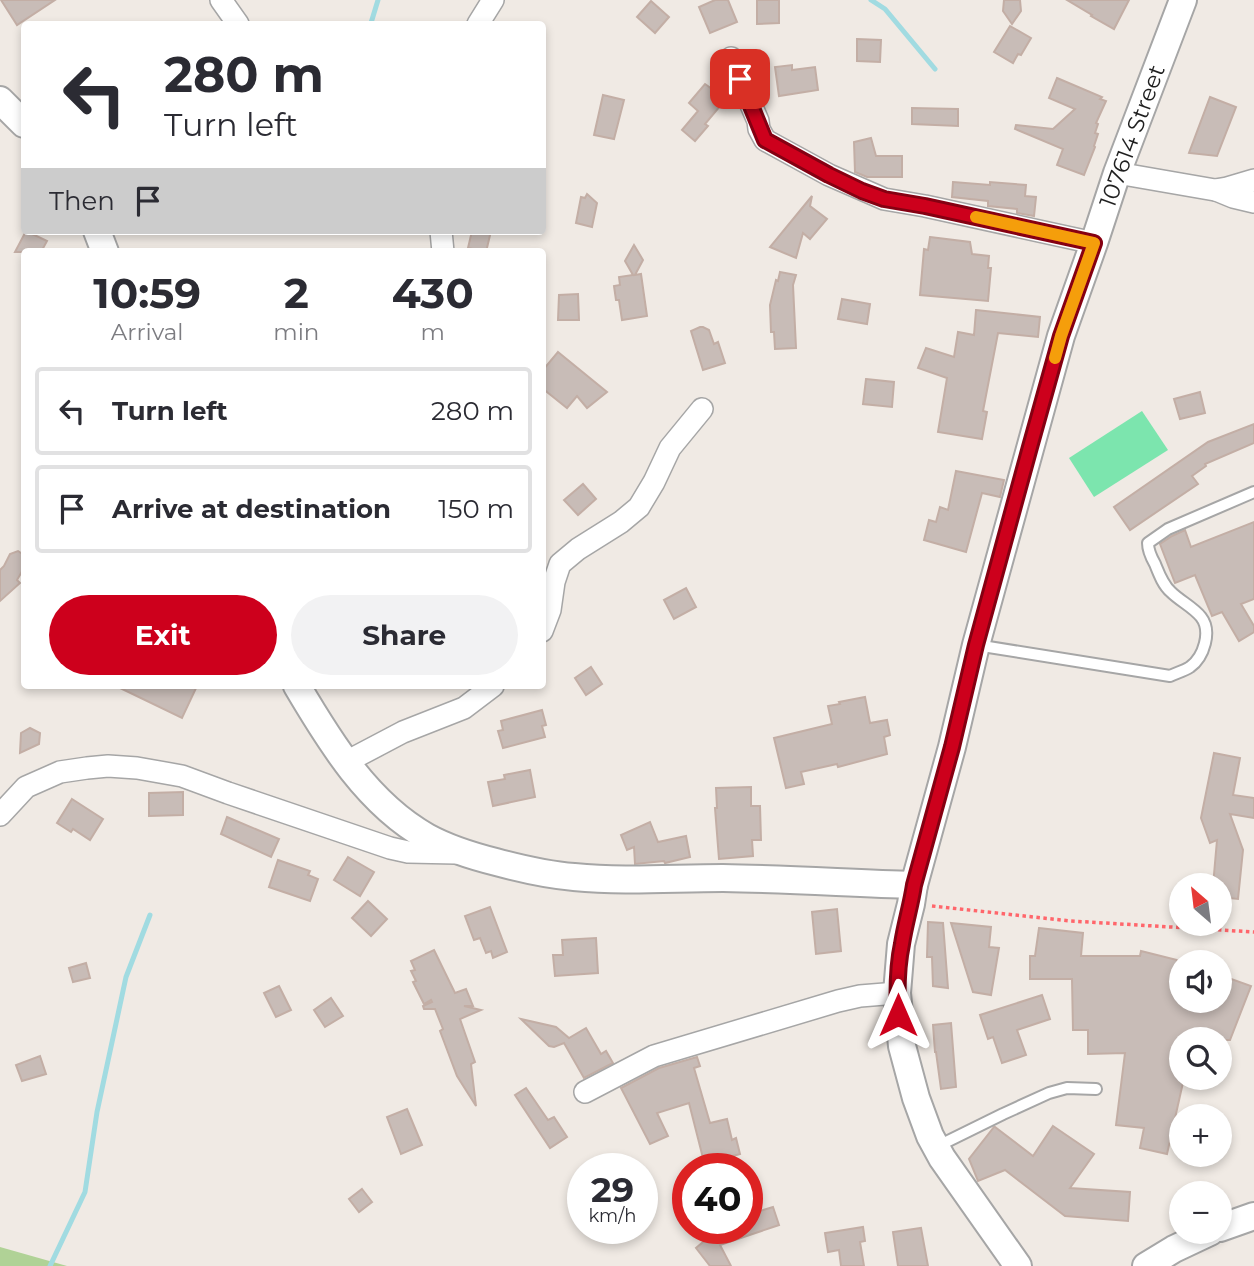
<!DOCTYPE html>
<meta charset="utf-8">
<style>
:root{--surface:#fff;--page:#f2f2f3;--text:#2b2b33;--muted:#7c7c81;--line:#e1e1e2;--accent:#cd001c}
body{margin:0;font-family:Montserrat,sans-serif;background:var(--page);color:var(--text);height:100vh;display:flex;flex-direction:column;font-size:26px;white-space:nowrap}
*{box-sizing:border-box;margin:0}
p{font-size:23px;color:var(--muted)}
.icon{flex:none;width:38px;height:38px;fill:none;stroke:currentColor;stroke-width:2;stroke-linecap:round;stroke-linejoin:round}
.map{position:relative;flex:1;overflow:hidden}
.drawer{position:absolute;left:21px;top:248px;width:525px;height:441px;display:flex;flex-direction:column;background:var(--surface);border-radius:7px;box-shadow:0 4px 10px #0003}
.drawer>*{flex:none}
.banner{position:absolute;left:21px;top:21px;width:525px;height:214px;border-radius:7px;box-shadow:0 4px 10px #0003;background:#fff;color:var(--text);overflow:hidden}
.needle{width:46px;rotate:332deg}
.buttons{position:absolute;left:1169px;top:873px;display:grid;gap:14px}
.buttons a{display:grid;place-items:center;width:63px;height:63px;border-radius:50%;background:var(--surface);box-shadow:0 4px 10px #0003;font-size:35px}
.speed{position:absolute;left:567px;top:1153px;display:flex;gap:14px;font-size:35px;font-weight:700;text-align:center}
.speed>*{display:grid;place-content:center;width:91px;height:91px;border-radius:50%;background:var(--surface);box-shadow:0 4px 10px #0003;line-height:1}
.speed small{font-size:18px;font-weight:400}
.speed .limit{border:10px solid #d22;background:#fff;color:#111}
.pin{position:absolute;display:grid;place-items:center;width:60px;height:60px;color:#fff;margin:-30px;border-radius:14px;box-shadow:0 4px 10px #0006}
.me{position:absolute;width:77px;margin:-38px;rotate:0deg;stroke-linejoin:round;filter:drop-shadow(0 0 5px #0008)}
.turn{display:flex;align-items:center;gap:24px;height:147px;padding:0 28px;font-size:32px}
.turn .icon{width:91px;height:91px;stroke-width:2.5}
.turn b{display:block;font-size:49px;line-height:60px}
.then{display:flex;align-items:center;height:66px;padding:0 28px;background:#0003;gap:14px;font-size:26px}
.eta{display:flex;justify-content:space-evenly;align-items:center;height:119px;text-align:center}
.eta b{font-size:42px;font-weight:700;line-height:49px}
.cta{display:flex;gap:14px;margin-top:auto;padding:14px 28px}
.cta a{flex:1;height:80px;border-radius:42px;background:var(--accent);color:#fff;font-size:28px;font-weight:700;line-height:80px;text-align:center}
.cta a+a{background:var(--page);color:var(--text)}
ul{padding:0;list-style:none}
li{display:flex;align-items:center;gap:21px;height:88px;margin:0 14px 10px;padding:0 14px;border:4px solid var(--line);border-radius:7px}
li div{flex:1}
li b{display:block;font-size:26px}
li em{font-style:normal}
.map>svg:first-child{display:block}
.forest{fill:#b0d296}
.pitch{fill:#7ce5ae}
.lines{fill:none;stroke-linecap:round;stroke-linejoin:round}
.stream{stroke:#a1dbe1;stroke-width:5}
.building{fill:#c8bcb7;stroke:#c3aea5;stroke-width:2}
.service-casing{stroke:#a6a6a6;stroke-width:14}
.minor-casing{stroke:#a6a6a6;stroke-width:24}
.tertiary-casing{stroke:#a6a6a6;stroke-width:30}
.path{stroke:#ff666b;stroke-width:3.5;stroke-dasharray:3.5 3.5;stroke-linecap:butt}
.service{stroke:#fff;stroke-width:10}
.minor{stroke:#fff;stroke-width:21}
.tertiary{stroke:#fff;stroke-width:26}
.route-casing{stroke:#850012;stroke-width:18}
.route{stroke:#cd001c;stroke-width:12}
.slow{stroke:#f59e0b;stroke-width:12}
.labels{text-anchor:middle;stroke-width:7;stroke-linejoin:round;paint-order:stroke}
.street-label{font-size:23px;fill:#1f1f1f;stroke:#fff}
</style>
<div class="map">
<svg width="1254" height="1266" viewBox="0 0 1254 1266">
<rect width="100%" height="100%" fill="#f0eae4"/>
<!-- forest -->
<polygon class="forest" points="0,1247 67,1266 0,1266"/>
<!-- pitch -->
<polygon class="pitch" points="1142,411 1168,450 1094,497 1069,458"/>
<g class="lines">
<!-- stream -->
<g class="stream">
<polyline points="871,0 885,9 935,69"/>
<polyline points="371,23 378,0"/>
<polyline points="50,1266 85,1192 97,1112 126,977 150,915"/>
</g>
</g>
<!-- building -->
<g class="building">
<polygon points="1,0 55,0 17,25"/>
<polygon points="715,0 728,0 737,22 710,33 699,7"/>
<polygon points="757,0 779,0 779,23 757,24"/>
<polygon points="1004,0 1020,0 1021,11 1012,24 1003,11"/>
<polygon points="1067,0 1129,0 1114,29 1091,16 1092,15"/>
<polygon points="651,1 669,17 655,33 637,17"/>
<polygon points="1010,26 1031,38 1021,55 1018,54 1013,63 994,52"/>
<polygon points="857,39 881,40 880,62 857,61"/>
<polygon points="792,65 792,70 815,67 818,90 779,96 775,67"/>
<polygon points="1057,78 1102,97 1100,99 1106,101 1096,123 1098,124 1095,133 1098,134 1094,146 1095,147 1084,175 1057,165 1063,149 1015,129 1016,125 1053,129 1075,109 1049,98"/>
<polygon points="705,84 726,99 705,124 708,126 695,141 682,130 698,111 689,103"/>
<polygon points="603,95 624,100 614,139 594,135"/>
<polygon points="1210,97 1236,107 1217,156 1189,153"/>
<polygon points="912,108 958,109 958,126 912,124"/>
<polygon points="871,138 876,156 902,156 902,177 867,177 855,172 854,142"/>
<polygon points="953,182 990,185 990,182 1026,185 1025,196 1036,197 1034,216 1017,213 1017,209 988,206 988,201 952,197"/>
<polygon points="587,194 597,203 592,227 576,223 581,197 585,198"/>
<polygon points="812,196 810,206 827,219 810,239 803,233 796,258 770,247"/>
<polygon points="26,231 47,241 41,252 15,252"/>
<polygon points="472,231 491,231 486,252 468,248"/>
<polygon points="930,237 970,242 972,254 989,256 988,268 991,268 988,301 920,295 924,249 928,250"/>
<polygon points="634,245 643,260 635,275 641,274 647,316 622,320 619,300 616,300 614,286 620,285 619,277 633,275 625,261"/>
<polygon points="780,272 796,275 793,285 796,348 775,349 774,332 771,332 770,305 776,280 778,281"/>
<polygon points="578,294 579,320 558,320 559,295"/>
<polygon points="842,299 870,304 867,324 838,319"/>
<polygon points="976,310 1040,317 1038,337 998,333 983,411 987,412 982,439 938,432 947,378 918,368 926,348 954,357 958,332 974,335"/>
<polygon points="700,327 703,327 709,330 714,344 718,342 725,363 703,370 691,331"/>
<polygon points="558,352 607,392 587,408 577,396 567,408 542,388 542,371"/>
<polygon points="866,379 894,382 892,407 863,404"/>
<polygon points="1200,392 1205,413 1180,419 1174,399"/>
<polygon points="1254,424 1254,443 1205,464 1206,466 1192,476 1198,484 1130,530 1114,507 1208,442"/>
<polygon points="956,471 1004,480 1000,497 982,493 966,552 924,540 929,520 936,522 940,507 948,510"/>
<polygon points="583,484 596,499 578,515 564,500"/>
<polygon points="1254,522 1254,599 1241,604 1254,626 1254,632 1239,641 1222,612 1212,616 1195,575 1175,583 1160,544 1172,536 1185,530 1191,547"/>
<polygon points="18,551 24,555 24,568 17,580 20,583 0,601 0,570 4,566 10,554"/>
<polygon points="686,588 696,607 674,619 664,600"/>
<polygon points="591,667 602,684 586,695 575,678"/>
<polygon points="116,686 197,686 182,718"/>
<polygon points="865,697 870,723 887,720 890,735 884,737 887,754 838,767 837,764 801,772 804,784 786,788 774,738 832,724 828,706 840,704 839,702"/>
<polygon points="542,710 546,725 542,726 545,737 503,748 498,731 503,730 501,721"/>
<polygon points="30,728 40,733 39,744 20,753 21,733"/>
<polygon points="1214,753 1240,758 1233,795 1254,798 1254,818 1230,814 1243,850 1238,899 1220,897 1220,886 1213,886 1217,840 1210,843 1201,818"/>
<polygon points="530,770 535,797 493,806 488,782 505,779 504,775"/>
<polygon points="751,787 751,806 760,806 761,840 752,840 753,856 719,859 715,808 717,808 716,788"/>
<polygon points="183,792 183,815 149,816 149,793"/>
<polygon points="72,799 103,819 90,840 73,829 71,832 57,823"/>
<polygon points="227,817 279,839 271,857 221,834"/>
<polygon points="650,822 658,842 686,836 690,857 665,863 664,861 635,864 634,847 627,850 621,835"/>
<polygon points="348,857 374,872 360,896 334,880"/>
<polygon points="278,860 310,871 308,875 318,879 310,901 269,887"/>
<polygon points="368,901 387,919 371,936 352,918"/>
<polygon points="490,907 507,952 493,958 491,951 486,953 480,938 474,940 465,916"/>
<polygon points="837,909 841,951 816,954 812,912"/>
<polygon points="928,922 943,923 948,988 933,986 932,957 927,957"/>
<polygon points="951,923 991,927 989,947 999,948 991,995 973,992"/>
<polygon points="1039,928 1083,933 1081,956 1140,956 1141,951 1181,961 1181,1001 1220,1001 1220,975 1251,986 1230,1040 1181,1040 1181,1078 1184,1078 1167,1154 1140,1148 1144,1128 1116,1125 1125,1053 1088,1054 1088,1030 1073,1030 1072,979 1030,979 1030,956 1035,956"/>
<polygon points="596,938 598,973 555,976 553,955 563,955 562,940"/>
<polygon points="434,950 455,993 466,989 473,1006 464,1006 481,1010 460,1019 475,1062 471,1064 476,1106 457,1076 440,1031 443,1029 435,1009 424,1009 423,1006 432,1002 431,1000 424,1004 413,982 416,981 411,971 415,970 411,961"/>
<polygon points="86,963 90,978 73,982 69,968"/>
<polygon points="279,986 291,1010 276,1017 264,993"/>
<polygon points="1042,995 1050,1019 1017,1030 1026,1055 1002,1063 993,1037 988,1039 980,1015"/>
<polygon points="331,998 343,1016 325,1027 314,1010"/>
<polygon points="521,1019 556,1027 569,1038 586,1028 601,1054 606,1051 613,1063 584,1078 564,1043 554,1047 549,1046"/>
<polygon points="951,1023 956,1087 941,1089 936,1052 935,1052 933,1025"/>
<polygon points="40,1056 46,1074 22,1081 16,1065"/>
<polygon points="697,1057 700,1066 694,1068 710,1123 727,1119 732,1140 736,1138 740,1154 711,1162 704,1162 689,1103 657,1113 668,1136 650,1144 621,1088 659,1068"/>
<polygon points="526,1088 548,1120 554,1117 567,1137 550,1148 515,1095"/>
<polygon points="407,1109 422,1145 401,1154 387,1117"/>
<polygon points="1053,1126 1094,1154 1070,1188 1130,1192 1128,1221 1065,1216 1005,1170 978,1181 969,1159 994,1127 995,1127 1033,1156"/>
<polygon points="362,1189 372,1202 359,1212 349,1199"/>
<polygon points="773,1207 779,1225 720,1245 731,1266 710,1266 696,1248 709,1237 715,1228 747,1228 747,1215"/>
<polygon points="863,1227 865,1241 860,1242 864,1266 841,1266 839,1250 828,1252 825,1233"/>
<polygon points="921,1228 928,1266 898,1266 893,1232"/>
</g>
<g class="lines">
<!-- service casing -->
<g class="service-casing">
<g id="service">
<path d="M976,645l194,31c6,-3 14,-5 20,-9 14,-10 22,-36 11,-50 -8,-10 -21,-16 -30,-25 -8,-7 -12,-18 -16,-28 -4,-7 -7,-13 -7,-21l20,-14 86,-37"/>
<polyline points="936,1147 1003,1114 1049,1093 1067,1088 1096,1089"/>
</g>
</g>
<!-- minor casing -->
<g class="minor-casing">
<g id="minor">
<polyline points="221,0 238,24"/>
<polyline points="478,24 493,0"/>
<polyline points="731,58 758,121 759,129 765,140 829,175 884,199 925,206 1094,243"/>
<polyline points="1117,173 1215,190 1227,188 1254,180"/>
<polyline points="1216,190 1233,197 1254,202"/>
<polyline points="441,231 443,252"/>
<polyline points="542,631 550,610 554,582 560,564 578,549 621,522 639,507 654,482 670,448 702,409"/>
<polyline points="346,762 403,732 464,708 493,686"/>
<polyline points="0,815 26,787 60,772 87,768 108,766 137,768 182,776 228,793 390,848 408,852 456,853"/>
<polyline points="585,1092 654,1056 838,1001 860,996 897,993"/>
</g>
</g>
<!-- tertiary casing -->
<g class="tertiary-casing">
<g id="tertiary">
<polyline points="0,100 24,124"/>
<polyline points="97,231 105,252"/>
<path d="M297,686c33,56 71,118 130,151 22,12 45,19 69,25 26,7 52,13 78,15 50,5 99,1 149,1 63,1 127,5 191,7"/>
<polyline points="1220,1228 1254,1216"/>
<polyline points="1018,1266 942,1158 930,1136 916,1098 902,1046 897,993 901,944 911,904 914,885 952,747 976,645 1061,336 1094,243 1117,173 1183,0"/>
<polyline points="1146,1266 1174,1249 1210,1232"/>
</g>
</g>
<!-- path -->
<polyline class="path" points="932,906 1071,921 1254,932"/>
<!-- service -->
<use href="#service" class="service"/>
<!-- minor -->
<use href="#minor" class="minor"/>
<!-- tertiary -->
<use href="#tertiary" class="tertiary"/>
</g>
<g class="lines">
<!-- route casing -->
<g class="route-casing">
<path id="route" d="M740,79l25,61 64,35 33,16 22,8 41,7 169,37 -33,93 -31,111 -54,198 -24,102 -38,138c-3,20 -9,39 -12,59 -5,23 -5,48 -4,71"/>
</g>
<!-- route -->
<use href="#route" class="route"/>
<!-- slow -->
<polyline class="slow" points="976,217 1094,243 1061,336 1055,358"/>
</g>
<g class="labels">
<!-- street labels -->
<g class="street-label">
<text transform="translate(1132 136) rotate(-70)" y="8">107614 Street</text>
</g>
</g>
</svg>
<div class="buttons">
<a><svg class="needle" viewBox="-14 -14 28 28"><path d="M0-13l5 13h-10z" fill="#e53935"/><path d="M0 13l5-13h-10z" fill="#7c7c81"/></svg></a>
<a><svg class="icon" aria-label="sound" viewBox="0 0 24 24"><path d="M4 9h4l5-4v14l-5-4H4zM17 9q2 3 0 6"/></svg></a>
<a><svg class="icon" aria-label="search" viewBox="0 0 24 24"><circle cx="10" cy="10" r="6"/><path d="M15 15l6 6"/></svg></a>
<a>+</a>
<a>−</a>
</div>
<div class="speed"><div>29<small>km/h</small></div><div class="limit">40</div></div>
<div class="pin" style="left:740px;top:79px;background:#d93025"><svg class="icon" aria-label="arrive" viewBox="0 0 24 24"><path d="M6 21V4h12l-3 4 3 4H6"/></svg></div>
<svg class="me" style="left:898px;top:1015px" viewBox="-20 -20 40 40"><path d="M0-17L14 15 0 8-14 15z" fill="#cd001c" stroke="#fff" stroke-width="4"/></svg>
<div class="banner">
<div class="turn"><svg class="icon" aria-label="left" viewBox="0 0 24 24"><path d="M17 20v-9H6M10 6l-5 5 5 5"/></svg><div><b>280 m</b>Turn left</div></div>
<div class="then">Then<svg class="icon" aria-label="arrive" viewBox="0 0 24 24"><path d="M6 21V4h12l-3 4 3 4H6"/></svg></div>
</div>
<section class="drawer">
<div class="eta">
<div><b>10:59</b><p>Arrival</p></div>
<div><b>2</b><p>min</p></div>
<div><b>430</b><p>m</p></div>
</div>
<ul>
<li><svg class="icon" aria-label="left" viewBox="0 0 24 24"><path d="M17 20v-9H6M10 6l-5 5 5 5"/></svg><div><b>Turn left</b></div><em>280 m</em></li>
<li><svg class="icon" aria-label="arrive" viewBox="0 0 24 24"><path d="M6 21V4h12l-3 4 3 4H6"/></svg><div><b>Arrive at destination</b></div><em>150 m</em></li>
</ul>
<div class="cta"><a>Exit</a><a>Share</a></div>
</section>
</div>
